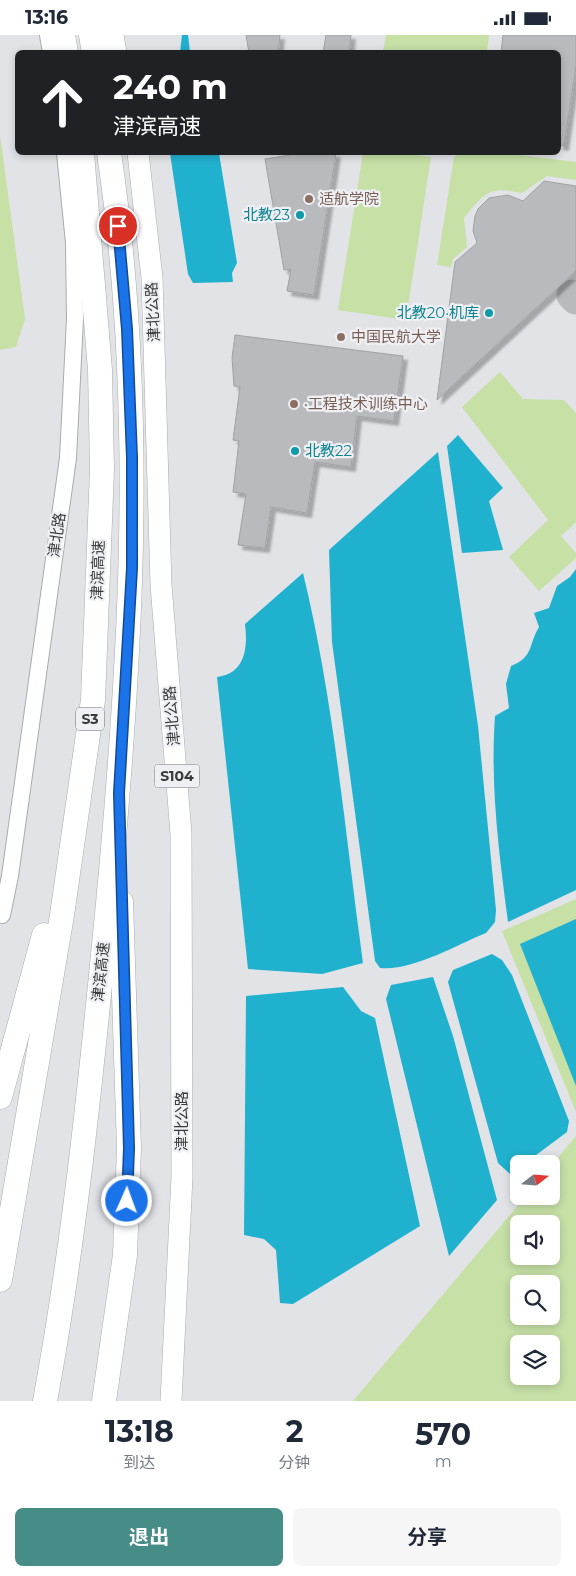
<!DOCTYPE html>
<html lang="zh">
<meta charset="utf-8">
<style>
:root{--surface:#fff;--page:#f6f6f7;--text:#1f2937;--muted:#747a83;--accent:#468d87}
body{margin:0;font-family:Montserrat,"Noto Sans SC",sans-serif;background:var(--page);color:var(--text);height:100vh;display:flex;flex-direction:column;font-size:19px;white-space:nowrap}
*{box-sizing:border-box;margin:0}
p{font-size:16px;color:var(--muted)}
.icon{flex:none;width:28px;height:28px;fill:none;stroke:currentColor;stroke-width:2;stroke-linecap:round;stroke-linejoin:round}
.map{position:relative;height:1366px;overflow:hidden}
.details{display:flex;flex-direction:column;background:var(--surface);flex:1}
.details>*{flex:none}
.banner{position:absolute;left:15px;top:15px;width:546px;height:105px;border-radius:8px;box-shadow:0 2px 8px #0003;background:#202124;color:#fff;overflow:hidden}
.needle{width:32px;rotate:73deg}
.buttons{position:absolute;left:510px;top:1120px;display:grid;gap:10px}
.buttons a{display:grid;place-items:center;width:50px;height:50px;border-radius:8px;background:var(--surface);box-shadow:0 2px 8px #0003;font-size:25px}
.pin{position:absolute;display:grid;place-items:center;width:42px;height:42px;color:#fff;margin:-21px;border:2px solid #fff;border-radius:50%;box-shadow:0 1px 5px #0007}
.me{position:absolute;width:55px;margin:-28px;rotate:2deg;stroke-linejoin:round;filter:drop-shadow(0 0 4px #0008)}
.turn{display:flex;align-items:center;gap:18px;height:105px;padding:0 15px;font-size:22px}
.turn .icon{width:65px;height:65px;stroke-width:2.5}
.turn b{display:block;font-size:35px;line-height:42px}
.eta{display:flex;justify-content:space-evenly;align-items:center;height:85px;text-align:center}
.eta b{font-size:30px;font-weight:700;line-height:35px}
.action{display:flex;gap:10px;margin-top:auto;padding:10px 15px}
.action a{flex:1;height:58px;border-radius:8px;background:var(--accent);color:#fff;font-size:20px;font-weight:700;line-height:58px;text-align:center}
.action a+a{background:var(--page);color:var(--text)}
.status{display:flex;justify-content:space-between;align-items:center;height:35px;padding:0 25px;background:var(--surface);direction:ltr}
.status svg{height:14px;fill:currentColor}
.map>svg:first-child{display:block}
.green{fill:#c6e0a6;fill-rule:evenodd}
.water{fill:#20b1cf}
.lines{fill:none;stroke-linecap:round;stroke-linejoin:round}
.taxiway{stroke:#b8babc;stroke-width:31}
.building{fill:#b9babe;stroke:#a0a2a5;filter:url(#shadow)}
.tertiary-casing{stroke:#a9abae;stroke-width:18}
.primary-casing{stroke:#a9abae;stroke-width:22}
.motorway-casing{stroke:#a9abae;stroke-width:25}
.tertiary{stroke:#fff;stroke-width:16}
.primary{stroke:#fff;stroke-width:21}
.motorway{stroke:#fff;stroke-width:24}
.route-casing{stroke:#114b97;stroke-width:12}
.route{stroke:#1a73e8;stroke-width:9}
.education-dot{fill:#8d6e63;stroke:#eff0f4;stroke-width:2}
.culture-dot{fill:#0f9aa8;stroke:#eff0f4;stroke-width:2}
.labels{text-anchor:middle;stroke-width:4.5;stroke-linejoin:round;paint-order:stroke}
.shield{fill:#eff0f4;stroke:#707172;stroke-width:1}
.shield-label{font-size:14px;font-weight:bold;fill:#393a3b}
.education-label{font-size:15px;fill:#785e54;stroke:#eff0f4;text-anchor:start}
.culture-label{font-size:15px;fill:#0d838f;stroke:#eff0f4;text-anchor:end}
.street-label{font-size:15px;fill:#393a3b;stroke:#eff0f4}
</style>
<div class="status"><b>13:16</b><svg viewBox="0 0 49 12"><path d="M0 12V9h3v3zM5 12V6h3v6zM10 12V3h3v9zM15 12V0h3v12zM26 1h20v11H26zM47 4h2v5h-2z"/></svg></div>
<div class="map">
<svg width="576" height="1366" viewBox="0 0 576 1366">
<defs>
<filter id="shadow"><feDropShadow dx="4.5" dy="4.5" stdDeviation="1" flood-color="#0004"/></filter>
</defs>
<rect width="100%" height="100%" fill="#e2e3e7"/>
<!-- green -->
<g class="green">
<polygon points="386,0 489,0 487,17 383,17"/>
<polygon points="0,100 25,284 16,312 0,315"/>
<polygon points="363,118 404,118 431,122 406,285 338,275"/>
<path d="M460,118h44l72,9v18l-29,-4 -25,17c-33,-7 -37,-1 -58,25l3,29 -14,12 -2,8 -14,-2 17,-108z"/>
<polygon points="500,337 523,364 564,365 576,378 576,487 561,501 576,518 576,523 539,556 509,522 548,485 462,372"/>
<polygon points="576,864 576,1077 502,896"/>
<path d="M576,1101v265h-223l173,-205h25v-30zM519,1189h32v32h-32zM519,1249h32v32h-32zM519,1309h32v32h-32z"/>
</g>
<!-- water -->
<g class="water">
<polygon points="182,0 188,0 190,17 180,17"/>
<polygon points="170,118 219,118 237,228 232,238 233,247 193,248 188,239"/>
<polygon points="458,400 503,453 489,466 503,515 462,518 447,411"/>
<path d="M438,417l40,274 18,184 -1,12 -9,11c-30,12 -73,38 -106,35l-5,-7 -43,-319 -3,-92z"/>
<path d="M576,534v321l-68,32c-9,-69 -18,-136 -13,-206l14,-8 -3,-24 5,-18c23,-9 17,-21 28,-39l-5,-14 15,-5 8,-22 13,-9z"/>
<path d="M303,538c31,127 42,260 60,390l-41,11 -74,-5 -31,-292c28,-3 31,-29 28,-53z"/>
<polygon points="576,884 576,1051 520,909"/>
<polygon points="492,919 502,925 512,940 569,1086 567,1097 524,1129 519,1129 519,1133 510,1139 498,1128 448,947 453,935"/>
<polygon points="433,942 453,1001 497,1165 449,1221 386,964 391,950"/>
<polygon points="343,952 361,976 375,983 420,1191 293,1269 280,1268 276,1215 264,1204 244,1200 246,961"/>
</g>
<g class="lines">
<!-- taxiway -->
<polyline class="taxiway" points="572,260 576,264"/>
</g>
<!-- building -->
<g class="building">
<polygon points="246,0 280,0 278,18 249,18"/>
<polygon points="326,0 351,0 349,18 323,18"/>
<polygon points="503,0 576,0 576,31 564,111 559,110 559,18 501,18"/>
<polygon points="291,118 336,118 314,260 287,256 291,234 284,235 265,124 290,120"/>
<polygon points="544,146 576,151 576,236 437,365 455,227 477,208 473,196 475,181 478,174 489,163 508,160 523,166"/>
<polygon points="235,300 403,321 394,386 357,381 351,432 315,427 307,478 271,472 265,513 238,510 246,459 233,457 239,406 233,405 240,352 234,351 232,323"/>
</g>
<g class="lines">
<!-- tertiary casing -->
<g class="tertiary-casing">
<g id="tertiary">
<polyline points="48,0 51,18"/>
<polyline points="2,880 10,841 68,423 75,284 74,208 65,118"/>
</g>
</g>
<!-- primary casing -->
<g class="primary-casing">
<g id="primary">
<polyline points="113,0 116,18"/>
<polyline points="138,118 152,243 161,550 181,799 182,1142 171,1366"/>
</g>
</g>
<!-- motorway casing -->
<g class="motorway-casing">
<g id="motorway">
<polyline points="63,0 66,18"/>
<polyline points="91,0 94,18"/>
<polyline points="0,1062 44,900"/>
<polyline points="0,1245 62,880 93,665 102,434 100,335 82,118"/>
<path d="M45,1366c28,-151 44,-304 59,-456 26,-263 44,-530 5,-792"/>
<polyline points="104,1366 125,1220 129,1113 121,867"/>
</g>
</g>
<!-- tertiary -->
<use href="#tertiary" class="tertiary"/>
<!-- primary -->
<use href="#primary" class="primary"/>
<!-- motorway -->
<use href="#motorway" class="motorway"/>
</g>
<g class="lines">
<!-- route casing -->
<g class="route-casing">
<polyline id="route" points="118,191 127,294 132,423 132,533 119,758 129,1113 127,1166"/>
</g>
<!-- route -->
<use href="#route" class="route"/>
</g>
<!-- markers -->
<g class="education-dot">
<circle cx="309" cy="164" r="5"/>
<circle cx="341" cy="302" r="5"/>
<circle cx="294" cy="369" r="5"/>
</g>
<g class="culture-dot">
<circle cx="300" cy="180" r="5"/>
<circle cx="489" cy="278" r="5"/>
<circle cx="295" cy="416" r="5"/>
</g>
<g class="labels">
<!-- shield labels -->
<g class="shield">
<rect x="76" y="672.5" width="28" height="23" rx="4"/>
<rect x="154.5" y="729.5" width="45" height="23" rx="4"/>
</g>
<g class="shield-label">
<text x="90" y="689">S3</text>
<text x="177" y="746">S104</text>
</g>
<!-- education labels -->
<g class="education-label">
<text x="319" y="169">适航学院</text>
<text x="351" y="307">中国民航大学</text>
<text x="304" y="374">·工程技术训练中心</text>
</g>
<!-- culture labels -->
<g class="culture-label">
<text x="290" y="185">北教23</text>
<text x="479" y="283">北教20·机库</text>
<text x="305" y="421" text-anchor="start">北教22</text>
</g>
<!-- street labels -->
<g class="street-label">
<text transform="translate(153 277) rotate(-93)" y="5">津北公路</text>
<text transform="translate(57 500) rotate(-82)" y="5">津北路</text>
<text transform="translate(98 535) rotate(-88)" y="5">津滨高速</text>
<text transform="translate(172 681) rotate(-95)" y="5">津北公路</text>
<text transform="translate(101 937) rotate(-84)" y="5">津滨高速</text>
<text transform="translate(182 1086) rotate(-90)" y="5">津北公路</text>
</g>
</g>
</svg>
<div class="buttons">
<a><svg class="needle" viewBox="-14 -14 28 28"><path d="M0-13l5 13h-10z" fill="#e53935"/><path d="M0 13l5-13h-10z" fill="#747a83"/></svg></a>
<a><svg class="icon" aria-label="sound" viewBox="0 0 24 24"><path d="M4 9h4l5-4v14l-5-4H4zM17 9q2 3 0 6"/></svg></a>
<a><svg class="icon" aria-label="search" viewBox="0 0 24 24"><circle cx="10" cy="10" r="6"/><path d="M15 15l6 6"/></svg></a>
<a><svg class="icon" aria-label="layers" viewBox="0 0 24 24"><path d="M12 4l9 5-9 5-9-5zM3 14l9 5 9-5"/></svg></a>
</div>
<div class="pin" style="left:118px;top:191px;background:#d93025"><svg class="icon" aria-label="arrive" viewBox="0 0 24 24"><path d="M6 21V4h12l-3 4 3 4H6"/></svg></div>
<svg class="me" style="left:127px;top:1166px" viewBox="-20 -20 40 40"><circle r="17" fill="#1a73e8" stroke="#fff" stroke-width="3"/><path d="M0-11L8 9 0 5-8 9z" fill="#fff"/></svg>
<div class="banner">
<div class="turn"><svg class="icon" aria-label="ahead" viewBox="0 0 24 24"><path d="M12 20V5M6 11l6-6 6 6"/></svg><div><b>240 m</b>津滨高速</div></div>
</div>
</div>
<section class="details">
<div class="eta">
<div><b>13:18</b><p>到达</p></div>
<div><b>2</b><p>分钟</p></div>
<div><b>570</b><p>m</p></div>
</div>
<div class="action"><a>退出</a><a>分享</a></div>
</section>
